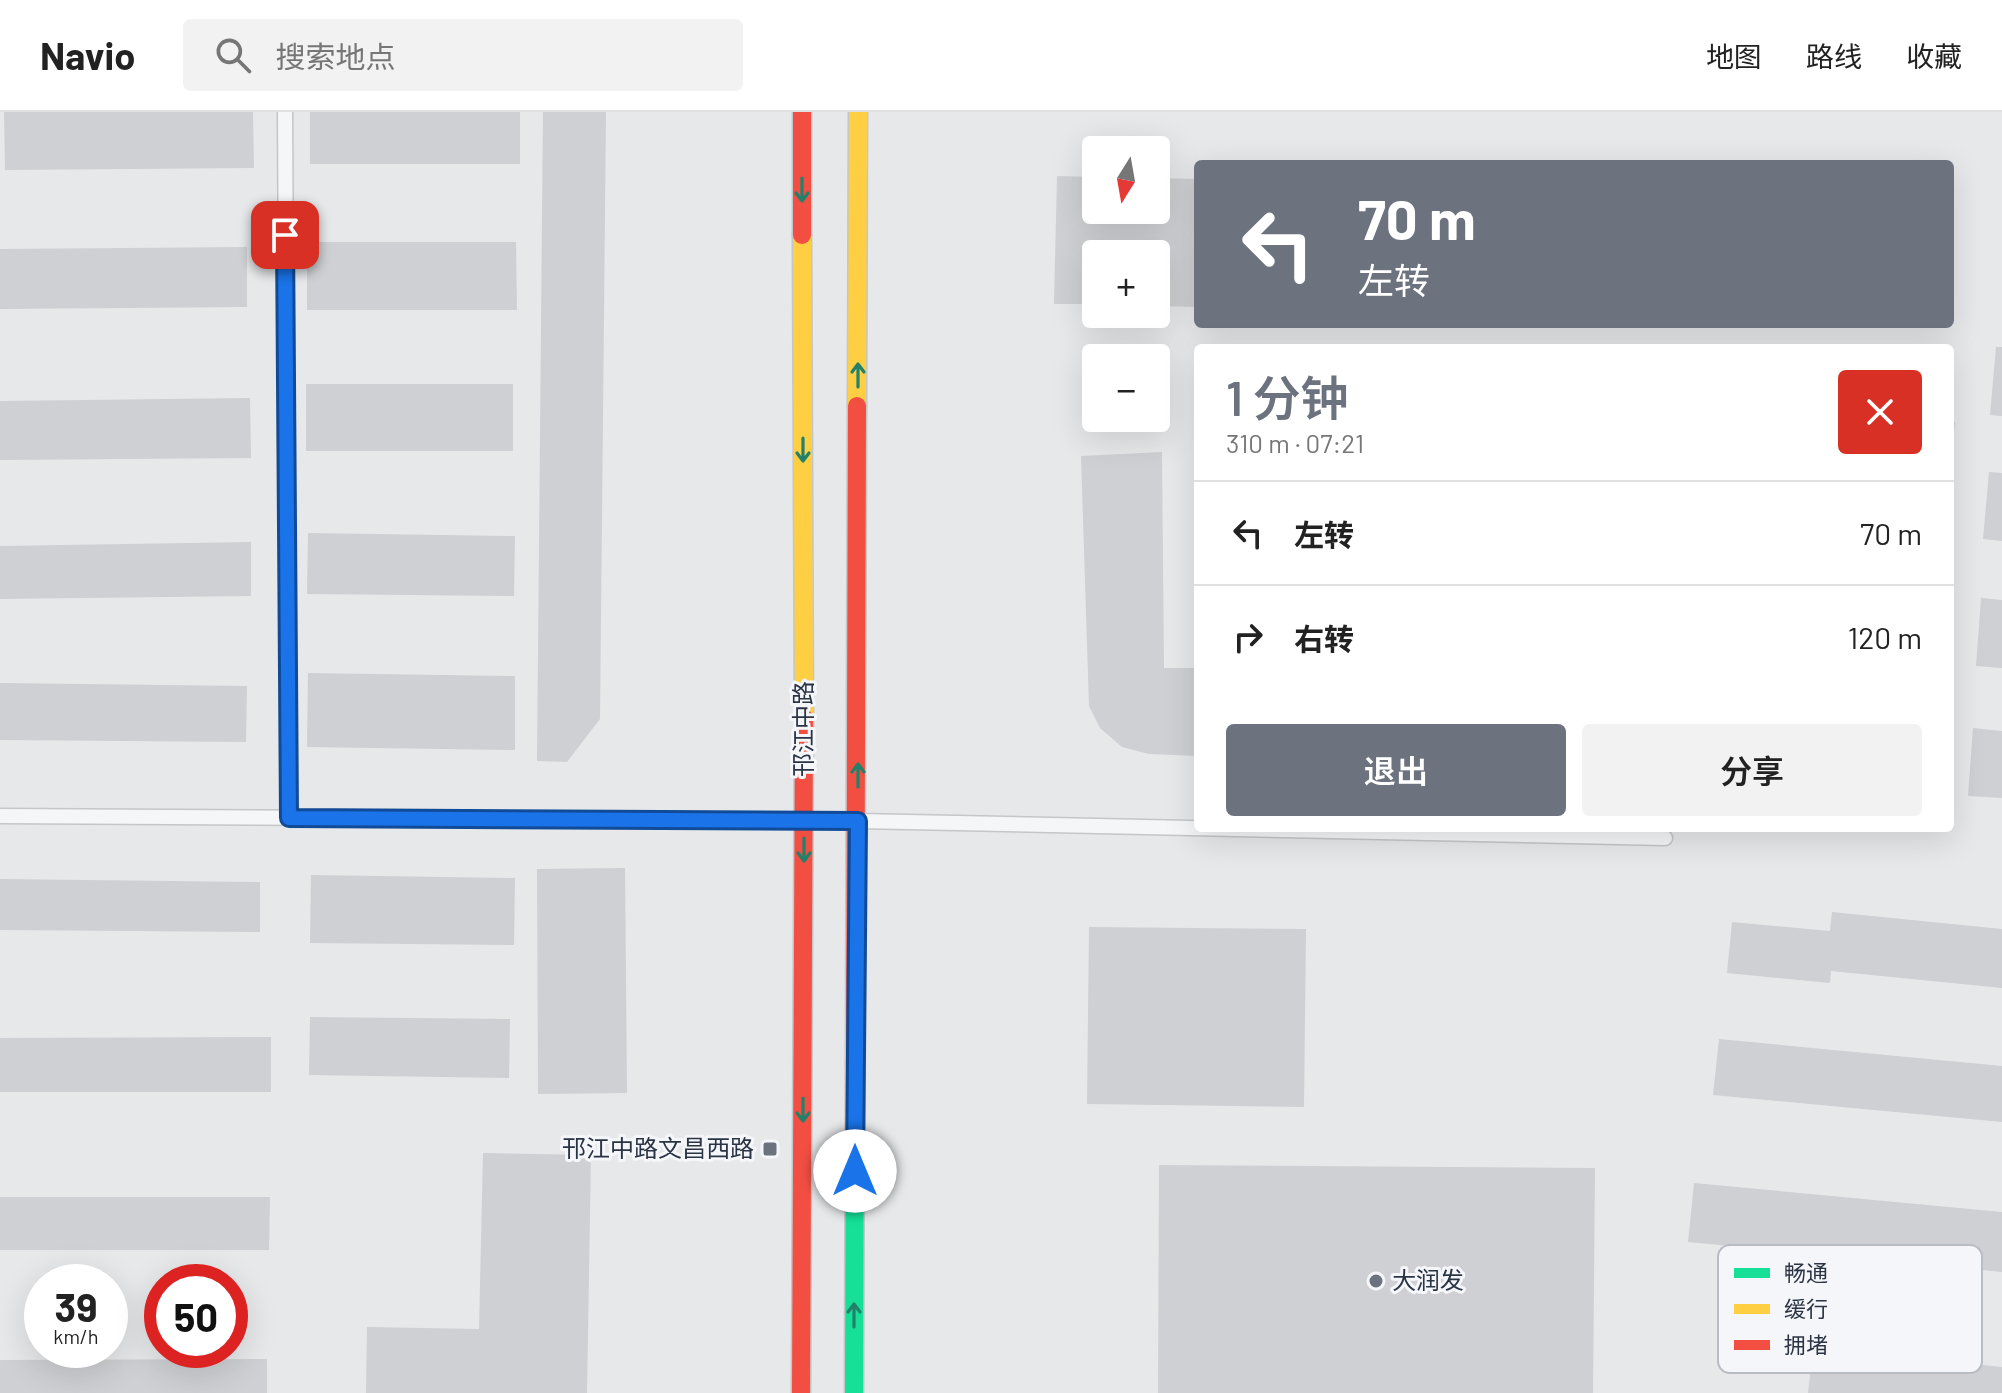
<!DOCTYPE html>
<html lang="zh">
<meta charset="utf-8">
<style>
:root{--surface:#fff;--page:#f2f2f2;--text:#222;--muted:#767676;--line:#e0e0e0;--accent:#6c737f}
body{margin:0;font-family:Barlow,"Noto Sans SC",sans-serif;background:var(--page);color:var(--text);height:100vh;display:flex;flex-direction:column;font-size:30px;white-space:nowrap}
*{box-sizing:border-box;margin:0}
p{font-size:26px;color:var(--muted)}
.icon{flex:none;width:44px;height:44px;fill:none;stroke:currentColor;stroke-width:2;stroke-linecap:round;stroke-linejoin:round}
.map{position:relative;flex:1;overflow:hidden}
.details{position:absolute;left:1194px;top:232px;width:760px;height:488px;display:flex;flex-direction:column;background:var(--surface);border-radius:8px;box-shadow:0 8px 32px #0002}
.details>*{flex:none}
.banner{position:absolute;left:1194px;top:48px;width:760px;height:168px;border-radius:8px;box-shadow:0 8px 32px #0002;background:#6c737f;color:#fff;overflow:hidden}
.needle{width:52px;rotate:191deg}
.buttons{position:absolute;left:1082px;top:24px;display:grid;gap:16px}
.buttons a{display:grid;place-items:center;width:88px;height:88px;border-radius:8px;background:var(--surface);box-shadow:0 8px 32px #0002;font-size:40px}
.speed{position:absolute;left:24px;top:1152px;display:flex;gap:16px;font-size:40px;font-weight:700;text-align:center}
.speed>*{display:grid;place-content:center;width:104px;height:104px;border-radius:50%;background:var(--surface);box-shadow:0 8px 32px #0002;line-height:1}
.speed small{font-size:20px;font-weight:400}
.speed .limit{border:12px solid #d22;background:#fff;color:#111}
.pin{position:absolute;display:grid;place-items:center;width:68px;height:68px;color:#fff;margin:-34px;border-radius:16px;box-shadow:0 4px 12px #0006}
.me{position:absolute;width:88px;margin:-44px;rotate:0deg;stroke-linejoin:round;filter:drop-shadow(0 0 6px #0008)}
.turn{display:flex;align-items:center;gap:28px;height:168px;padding:0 32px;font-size:36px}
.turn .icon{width:104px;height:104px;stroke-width:2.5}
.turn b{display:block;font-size:56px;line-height:68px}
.round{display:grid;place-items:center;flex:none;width:84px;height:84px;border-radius:8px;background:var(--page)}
.overview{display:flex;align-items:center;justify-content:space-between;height:136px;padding:0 32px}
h1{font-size:48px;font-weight:600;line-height:60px;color:var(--accent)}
.primary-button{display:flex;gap:16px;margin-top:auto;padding:16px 32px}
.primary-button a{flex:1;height:92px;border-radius:8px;background:var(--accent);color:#fff;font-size:32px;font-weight:600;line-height:92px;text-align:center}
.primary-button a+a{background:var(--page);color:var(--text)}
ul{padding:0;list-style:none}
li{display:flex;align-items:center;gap:24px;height:104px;padding:0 32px;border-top:2px solid var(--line)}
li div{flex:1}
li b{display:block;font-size:30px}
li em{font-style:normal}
header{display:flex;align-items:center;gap:48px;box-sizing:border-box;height:112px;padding:0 40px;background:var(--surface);border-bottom:2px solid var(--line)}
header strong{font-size:38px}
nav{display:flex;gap:44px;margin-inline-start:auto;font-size:28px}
.search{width:560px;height:72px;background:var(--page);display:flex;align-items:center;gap:20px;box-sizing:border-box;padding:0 28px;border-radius:8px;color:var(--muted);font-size:30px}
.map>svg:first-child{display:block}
.building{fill:#ced0d3}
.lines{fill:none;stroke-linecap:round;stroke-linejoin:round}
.lane-casing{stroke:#c4c6c8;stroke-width:17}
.fast-casing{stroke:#c4c6c8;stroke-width:21}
.slow-casing{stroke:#c4c6c8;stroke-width:21}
.jam-casing{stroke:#c4c6c8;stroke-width:21}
.lane{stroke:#f5f6f7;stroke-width:14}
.fast{stroke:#16e098;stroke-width:18}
.slow{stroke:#ffcf43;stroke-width:18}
.jam{stroke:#f24e42;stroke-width:18}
.oneway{stroke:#22816a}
.route-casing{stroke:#114b97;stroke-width:20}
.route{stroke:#1a73e8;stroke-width:14}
.poi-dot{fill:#6c737f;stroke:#f4f6f9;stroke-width:3}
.labels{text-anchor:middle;stroke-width:6;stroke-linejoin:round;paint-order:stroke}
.street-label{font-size:24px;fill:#2b3445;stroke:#f4f6f9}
.poi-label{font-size:24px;fill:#2b3445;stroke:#f4f6f9;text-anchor:end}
.key{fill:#f4f6f9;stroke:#b8bcc3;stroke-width:2}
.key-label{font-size:22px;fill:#2b3445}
</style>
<header>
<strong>Navio</strong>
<div class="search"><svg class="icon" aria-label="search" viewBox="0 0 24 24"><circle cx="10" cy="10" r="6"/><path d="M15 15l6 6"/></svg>搜索地点</div>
<nav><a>地图</a><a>路线</a><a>收藏</a></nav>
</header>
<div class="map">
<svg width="2002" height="1281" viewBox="0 0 2002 1281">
<rect width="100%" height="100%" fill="#e6e8ea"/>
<!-- building -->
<g class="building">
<polygon points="4,0 253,0 254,56 5,58"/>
<rect x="310" y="0" width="210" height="52"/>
<polygon points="543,0 606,0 600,607 567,650 537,649"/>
<polygon points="1057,64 1096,65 1096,98 1156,98 1156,66 1198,67 1198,195 1156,194 1156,142 1096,142 1096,192 1054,192"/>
<polygon points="307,130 516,130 517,198 307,198"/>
<polygon points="247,135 247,195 0,197 0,137"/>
<polygon points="1996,235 2002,235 2002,304 1990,303"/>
<rect x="306" y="272" width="207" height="67"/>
<polygon points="250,286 251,346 0,348 0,289"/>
<polygon points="1950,310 1955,310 1952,350 1950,350"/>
<polygon points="1162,340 1164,556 1198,556 1198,644 1149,642 1122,635 1100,616 1089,594 1081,344"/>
<polygon points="1989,360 2002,361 2002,429 1983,427"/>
<polygon points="308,421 515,424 514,484 307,482"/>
<polygon points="251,430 251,484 0,487 0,434"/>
<polygon points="1981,486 2002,488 2002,556 1976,554"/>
<polygon points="308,561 515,564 515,638 307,635"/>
<polygon points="0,571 247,574 246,630 0,628"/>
<polygon points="1973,616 2002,619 2002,686 1968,684"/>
<polygon points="625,756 627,981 538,982 537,757"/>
<polygon points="311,763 515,766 514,833 310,831"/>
<polygon points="0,767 260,770 260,820 0,818"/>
<polygon points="1832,800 2002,817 2002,876 1831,859 1830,871 1727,861 1732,810 1830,819"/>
<polygon points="1089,815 1306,817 1304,995 1087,992"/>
<polygon points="310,905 510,907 509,966 309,963"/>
<polygon points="271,925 271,980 0,980 0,926"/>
<polygon points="1719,927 2002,954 2002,1010 1713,983"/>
<polygon points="483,1041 591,1043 587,1281 366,1281 367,1215 479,1217"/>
<polygon points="1159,1053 1595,1056 1593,1281 1158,1281"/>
<polygon points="1694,1071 2002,1100 2002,1160 1688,1130"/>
<polygon points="0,1085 270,1085 269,1138 0,1138"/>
<polygon points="1813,1235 2002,1255 2002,1281 1808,1281"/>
<polygon points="267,1247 267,1281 0,1281 0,1248"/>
</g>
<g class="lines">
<!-- lane casing -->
<g class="lane-casing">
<g id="lane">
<polyline points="285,0 289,706"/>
<polyline points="0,704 858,709 1665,726"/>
</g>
</g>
<!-- fast casing -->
<g class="fast-casing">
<polyline id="fast" points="854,1281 855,952"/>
</g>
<!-- slow casing -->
<g class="slow-casing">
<g id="slow">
<polyline points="802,123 804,606"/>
<polyline points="857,294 858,0"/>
</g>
</g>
<!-- jam casing -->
<g class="jam-casing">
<g id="jam">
<polyline points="802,0 802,123"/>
<polyline points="855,952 857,294"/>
<polyline points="801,1281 804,606"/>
</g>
</g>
<!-- lane -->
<use href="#lane" class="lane"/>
<!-- fast -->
<use href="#fast" class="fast"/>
<!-- slow -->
<use href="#slow" class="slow"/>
<!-- jam -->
<use href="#jam" class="jam"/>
</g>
<!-- one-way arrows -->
<defs><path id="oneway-shaft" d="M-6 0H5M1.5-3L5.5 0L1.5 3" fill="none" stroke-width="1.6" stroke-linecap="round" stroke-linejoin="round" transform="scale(2)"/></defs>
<g class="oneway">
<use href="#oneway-shaft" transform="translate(802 78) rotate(90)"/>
<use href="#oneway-shaft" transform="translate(858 263) rotate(-90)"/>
<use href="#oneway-shaft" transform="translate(803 338) rotate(90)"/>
<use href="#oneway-shaft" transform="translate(858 663) rotate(-90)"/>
<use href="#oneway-shaft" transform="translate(804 738) rotate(90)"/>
<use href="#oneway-shaft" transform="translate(803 998) rotate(90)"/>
<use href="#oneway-shaft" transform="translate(854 1203) rotate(-90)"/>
</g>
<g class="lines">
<!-- route casing -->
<g class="route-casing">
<polyline id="route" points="285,123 289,706 858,709 855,1059"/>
</g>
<!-- route -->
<use href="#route" class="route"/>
</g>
<!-- markers -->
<g class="poi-dot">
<rect x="762" y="1029" width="16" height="16" rx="4"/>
<circle cx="1376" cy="1169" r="8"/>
</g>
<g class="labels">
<!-- street labels -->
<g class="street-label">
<text transform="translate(804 617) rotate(-90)" y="8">邗江中路</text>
</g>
<!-- poi labels -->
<g class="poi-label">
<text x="754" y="1045">邗江中路文昌西路</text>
<text x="1392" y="1177" text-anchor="start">大润发</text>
</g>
</g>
<!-- legend -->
<rect x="1718" y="1133" width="264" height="128" rx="12" class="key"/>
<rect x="1734" y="1156" width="36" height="10" fill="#16e098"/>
<rect x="1734" y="1192" width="36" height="10" fill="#ffcf43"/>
<rect x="1734" y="1228" width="36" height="10" fill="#f24e42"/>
<g class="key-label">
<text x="1784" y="1169">畅通</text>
<text x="1784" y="1205">缓行</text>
<text x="1784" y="1241">拥堵</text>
</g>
</svg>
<div class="buttons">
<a><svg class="needle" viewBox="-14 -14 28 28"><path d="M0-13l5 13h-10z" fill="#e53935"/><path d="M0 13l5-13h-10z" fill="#767676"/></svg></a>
<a>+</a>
<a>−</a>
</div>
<div class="speed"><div>39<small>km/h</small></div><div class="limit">50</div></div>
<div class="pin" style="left:285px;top:123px;background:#d93025"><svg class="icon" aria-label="arrive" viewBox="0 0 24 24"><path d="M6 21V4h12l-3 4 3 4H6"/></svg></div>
<svg class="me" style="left:855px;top:1059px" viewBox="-20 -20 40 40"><circle r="19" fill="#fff"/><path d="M0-13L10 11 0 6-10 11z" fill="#1a73e8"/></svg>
<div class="banner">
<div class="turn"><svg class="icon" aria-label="left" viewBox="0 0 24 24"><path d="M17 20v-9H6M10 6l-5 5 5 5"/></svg><div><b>70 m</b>左转</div></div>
</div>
<section class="details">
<div class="overview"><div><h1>1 分钟</h1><p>310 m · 07:21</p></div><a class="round" style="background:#d93025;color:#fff"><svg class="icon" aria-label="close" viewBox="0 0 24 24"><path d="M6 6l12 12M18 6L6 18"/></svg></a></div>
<ul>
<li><svg class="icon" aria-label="left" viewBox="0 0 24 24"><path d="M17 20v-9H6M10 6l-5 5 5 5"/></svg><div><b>左转</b></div><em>70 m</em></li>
<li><svg class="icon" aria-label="right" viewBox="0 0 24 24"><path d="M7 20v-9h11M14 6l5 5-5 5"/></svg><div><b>右转</b></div><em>120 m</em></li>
</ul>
<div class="primary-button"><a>退出</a><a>分享</a></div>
</section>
</div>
